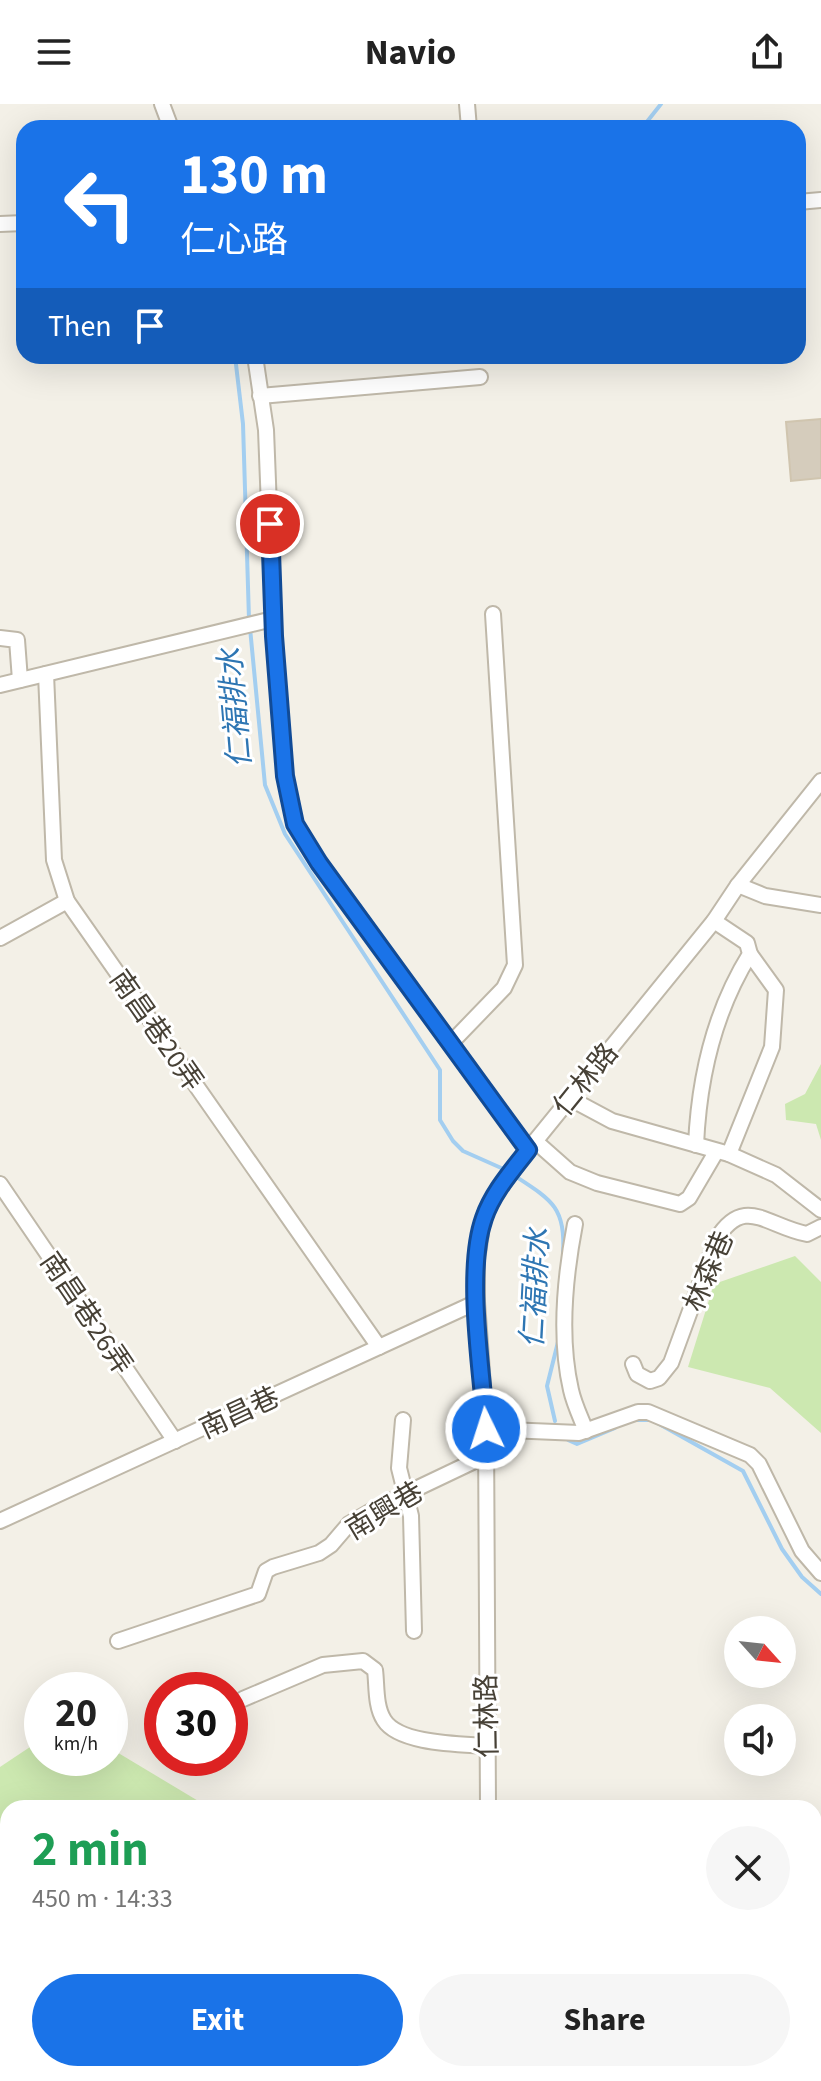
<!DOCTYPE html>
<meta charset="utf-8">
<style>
:root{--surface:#fff;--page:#f6f6f6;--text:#222;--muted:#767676;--accent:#1a73e8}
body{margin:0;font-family:"Source Sans 3","Noto Sans TC",sans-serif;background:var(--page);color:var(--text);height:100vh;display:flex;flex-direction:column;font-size:30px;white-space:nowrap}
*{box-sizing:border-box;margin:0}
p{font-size:26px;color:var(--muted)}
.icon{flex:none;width:44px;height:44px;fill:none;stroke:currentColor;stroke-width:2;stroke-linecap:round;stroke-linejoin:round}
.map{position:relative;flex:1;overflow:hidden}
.details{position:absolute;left:0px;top:1696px;width:822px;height:282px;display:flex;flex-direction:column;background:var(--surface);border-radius:24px 24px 0 0;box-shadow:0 8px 32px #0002}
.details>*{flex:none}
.hud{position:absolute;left:16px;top:16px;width:790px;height:244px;border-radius:24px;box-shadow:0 8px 32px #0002;background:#1a73e8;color:#fff;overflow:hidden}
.needle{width:52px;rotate:117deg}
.controls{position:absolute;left:724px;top:1512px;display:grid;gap:16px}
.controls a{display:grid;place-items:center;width:72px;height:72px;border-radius:50%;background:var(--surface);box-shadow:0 8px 32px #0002;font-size:40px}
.speed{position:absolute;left:24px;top:1568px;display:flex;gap:16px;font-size:40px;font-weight:700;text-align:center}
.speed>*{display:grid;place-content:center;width:104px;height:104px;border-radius:50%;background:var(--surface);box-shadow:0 8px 32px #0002;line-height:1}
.speed small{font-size:20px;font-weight:400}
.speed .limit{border:12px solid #d22;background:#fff;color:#111}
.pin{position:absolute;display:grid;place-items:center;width:68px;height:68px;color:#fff;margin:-34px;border:4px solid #fff;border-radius:50%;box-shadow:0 2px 8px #0007}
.me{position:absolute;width:88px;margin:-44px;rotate:356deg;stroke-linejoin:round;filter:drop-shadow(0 0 6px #0008)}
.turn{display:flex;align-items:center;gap:28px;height:168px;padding:0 32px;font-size:36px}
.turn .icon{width:104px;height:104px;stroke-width:2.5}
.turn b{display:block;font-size:56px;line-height:68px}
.then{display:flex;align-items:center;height:76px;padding:0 32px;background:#0003;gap:16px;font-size:30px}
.round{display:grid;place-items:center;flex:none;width:84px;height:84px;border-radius:42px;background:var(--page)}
.summary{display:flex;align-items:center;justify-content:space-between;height:136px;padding:0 32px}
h1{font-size:48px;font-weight:700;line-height:60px;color:#1e9e55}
.primary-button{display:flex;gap:16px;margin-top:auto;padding:16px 32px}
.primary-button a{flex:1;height:92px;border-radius:48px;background:var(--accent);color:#fff;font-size:32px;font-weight:700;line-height:92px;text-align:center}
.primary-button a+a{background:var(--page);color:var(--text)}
header{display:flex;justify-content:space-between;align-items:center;height:104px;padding:0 32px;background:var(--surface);font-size:36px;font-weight:700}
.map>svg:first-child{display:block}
.green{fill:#cce8b0}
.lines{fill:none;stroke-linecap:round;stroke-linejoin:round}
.stream{stroke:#a3cef0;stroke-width:4}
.building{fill:#d5ccbc;stroke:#d0c5af;stroke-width:2}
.minor-casing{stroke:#bfb8a9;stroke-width:18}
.minor{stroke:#fff;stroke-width:14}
.route-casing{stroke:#114b97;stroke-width:20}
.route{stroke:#1a73e8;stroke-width:14}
.labels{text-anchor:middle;stroke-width:6;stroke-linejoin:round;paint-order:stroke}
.street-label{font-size:28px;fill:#474136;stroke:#fff}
.water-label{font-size:30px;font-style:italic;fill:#2e76b3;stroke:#fff}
</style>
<header><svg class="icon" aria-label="menu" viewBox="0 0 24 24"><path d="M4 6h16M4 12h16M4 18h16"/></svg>Navio<svg class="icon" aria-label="share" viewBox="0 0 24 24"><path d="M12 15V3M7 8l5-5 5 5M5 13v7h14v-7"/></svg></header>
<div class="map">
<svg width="821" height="1977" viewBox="0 0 821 1977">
<rect width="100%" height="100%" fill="#f3f0e7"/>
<!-- green -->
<g class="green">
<polygon points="821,960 821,1036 816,1020 786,1016 785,1000 805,990"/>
<polygon points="795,1152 821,1178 821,1329 770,1284 688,1263 714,1180"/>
<polygon points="42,1635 42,1654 110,1654 110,1644 210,1704 8,1704 8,1970 207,1970 205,1977 0,1977 0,1663"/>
</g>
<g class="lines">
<!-- stream -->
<g class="stream">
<polyline points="642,24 661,0"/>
<polyline points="235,252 243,320 249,515"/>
<polyline points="250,524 265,681 285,730 440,966 440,1016 453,1037 463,1047 508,1067"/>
<path d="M515,1072c37,24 51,32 48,77"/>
<polyline points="634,1316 652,1316 743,1367 782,1445 802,1473 821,1490"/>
<polyline points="555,1317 547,1282 558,1238"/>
<polyline points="568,1336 577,1340 615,1324"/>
</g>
</g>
<!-- building -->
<polygon class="building" points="821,315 821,374 791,377 786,318"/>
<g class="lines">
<!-- minor casing -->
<g class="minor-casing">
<g id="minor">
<polyline points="162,0 171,24"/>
<polyline points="467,0 469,24"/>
<polyline points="798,98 821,96"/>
<polyline points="0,120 24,119"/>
<polyline points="255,252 266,326 274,532 285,672 295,720 319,759 528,1046"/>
<polyline points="260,292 480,273"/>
<polyline points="0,534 17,536 20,576"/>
<polyline points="46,570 54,756 67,797 379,1243"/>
<polyline points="0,581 273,515"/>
<polyline points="738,781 765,792 821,801"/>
<polyline points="0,834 67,797"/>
<polyline points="450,940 504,884 515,861 493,510"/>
<polyline points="569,994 612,1017 729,1050 776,1071 821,1106"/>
<polyline points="535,1037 570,1068 597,1079 680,1100 689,1094 716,1048"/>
<path d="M696,1041c3,-68 18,-133 54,-191l-3,-11 -33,-22"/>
<polyline points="729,1050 772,943 776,886 750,850"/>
<polyline points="0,1080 175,1337"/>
<path d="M575,1120c-10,52 -16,114 -4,166 3,14 10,28 15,41"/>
<path d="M633,1260l4,10 13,7 9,-3 12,-15 45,-123c28,-46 50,-14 91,-6l14,-7"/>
<polyline points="403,1316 399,1364 411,1412 414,1527"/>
<polyline points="486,1325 579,1329 638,1308 648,1308 750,1351 759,1360 802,1447 821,1469"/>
<polyline points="0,1417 477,1198"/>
<polyline points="118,1537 258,1490 266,1467 273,1463 319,1449 331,1441 349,1420 380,1402 485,1352"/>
<path d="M243,1595l80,-34 40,-4 12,9c2,15 0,36 9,50 15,24 75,24 102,26"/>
<polyline points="488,1704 486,1325 477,1198 477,1156 483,1116 494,1092 528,1046 714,817 738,781 821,677"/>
<polyline points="499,1970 500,1977"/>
</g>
</g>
<!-- minor -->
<use href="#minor" class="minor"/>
</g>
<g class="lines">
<!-- route casing -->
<g class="route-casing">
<path id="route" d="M270,420l4,112 11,140 10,48 24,39 209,287c-16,21 -35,42 -44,68 -19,53 -2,154 2,211"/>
</g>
<!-- route -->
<use href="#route" class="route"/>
</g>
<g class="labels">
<!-- street labels -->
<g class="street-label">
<text transform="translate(157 926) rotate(55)" y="10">南昌巷20弄</text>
<text transform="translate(585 975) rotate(-51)" y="10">仁林路</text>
<text transform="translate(708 1167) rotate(-67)" y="10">林森巷</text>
<text transform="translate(87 1209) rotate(56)" y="10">南昌巷26弄</text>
<text transform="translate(239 1308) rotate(-25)" y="10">南昌巷</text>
<text transform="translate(384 1406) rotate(-31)" y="10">南興巷</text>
<text transform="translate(486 1612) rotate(-91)" y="10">仁林路</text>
</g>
<!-- water labels -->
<g class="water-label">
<text transform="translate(235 604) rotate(-95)" y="10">仁福排水</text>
<text transform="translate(535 1184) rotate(-87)" y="10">仁福排水</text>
</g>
</g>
</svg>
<div class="controls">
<a><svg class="needle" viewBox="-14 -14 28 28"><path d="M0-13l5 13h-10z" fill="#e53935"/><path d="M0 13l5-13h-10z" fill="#767676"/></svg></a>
<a><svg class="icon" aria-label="sound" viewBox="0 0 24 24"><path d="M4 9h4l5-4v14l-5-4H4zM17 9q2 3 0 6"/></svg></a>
</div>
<div class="speed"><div>20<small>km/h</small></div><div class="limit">30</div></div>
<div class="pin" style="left:270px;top:420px;background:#d93025"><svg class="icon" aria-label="arrive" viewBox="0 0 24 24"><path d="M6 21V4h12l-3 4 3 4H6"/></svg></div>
<svg class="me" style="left:486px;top:1325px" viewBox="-20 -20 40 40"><circle r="17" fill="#1a73e8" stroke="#fff" stroke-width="3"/><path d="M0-11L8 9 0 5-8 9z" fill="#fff"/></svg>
<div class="hud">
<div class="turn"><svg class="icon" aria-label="left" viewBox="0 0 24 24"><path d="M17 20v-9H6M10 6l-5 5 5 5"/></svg><div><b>130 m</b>仁心路</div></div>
<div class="then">Then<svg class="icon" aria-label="arrive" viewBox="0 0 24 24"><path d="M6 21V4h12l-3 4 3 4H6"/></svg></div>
</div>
<section class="details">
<div class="summary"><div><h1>2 min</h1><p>450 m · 14:33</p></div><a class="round"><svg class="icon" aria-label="close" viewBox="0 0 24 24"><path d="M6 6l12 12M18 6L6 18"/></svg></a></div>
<div class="primary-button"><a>Exit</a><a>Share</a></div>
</section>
</div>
